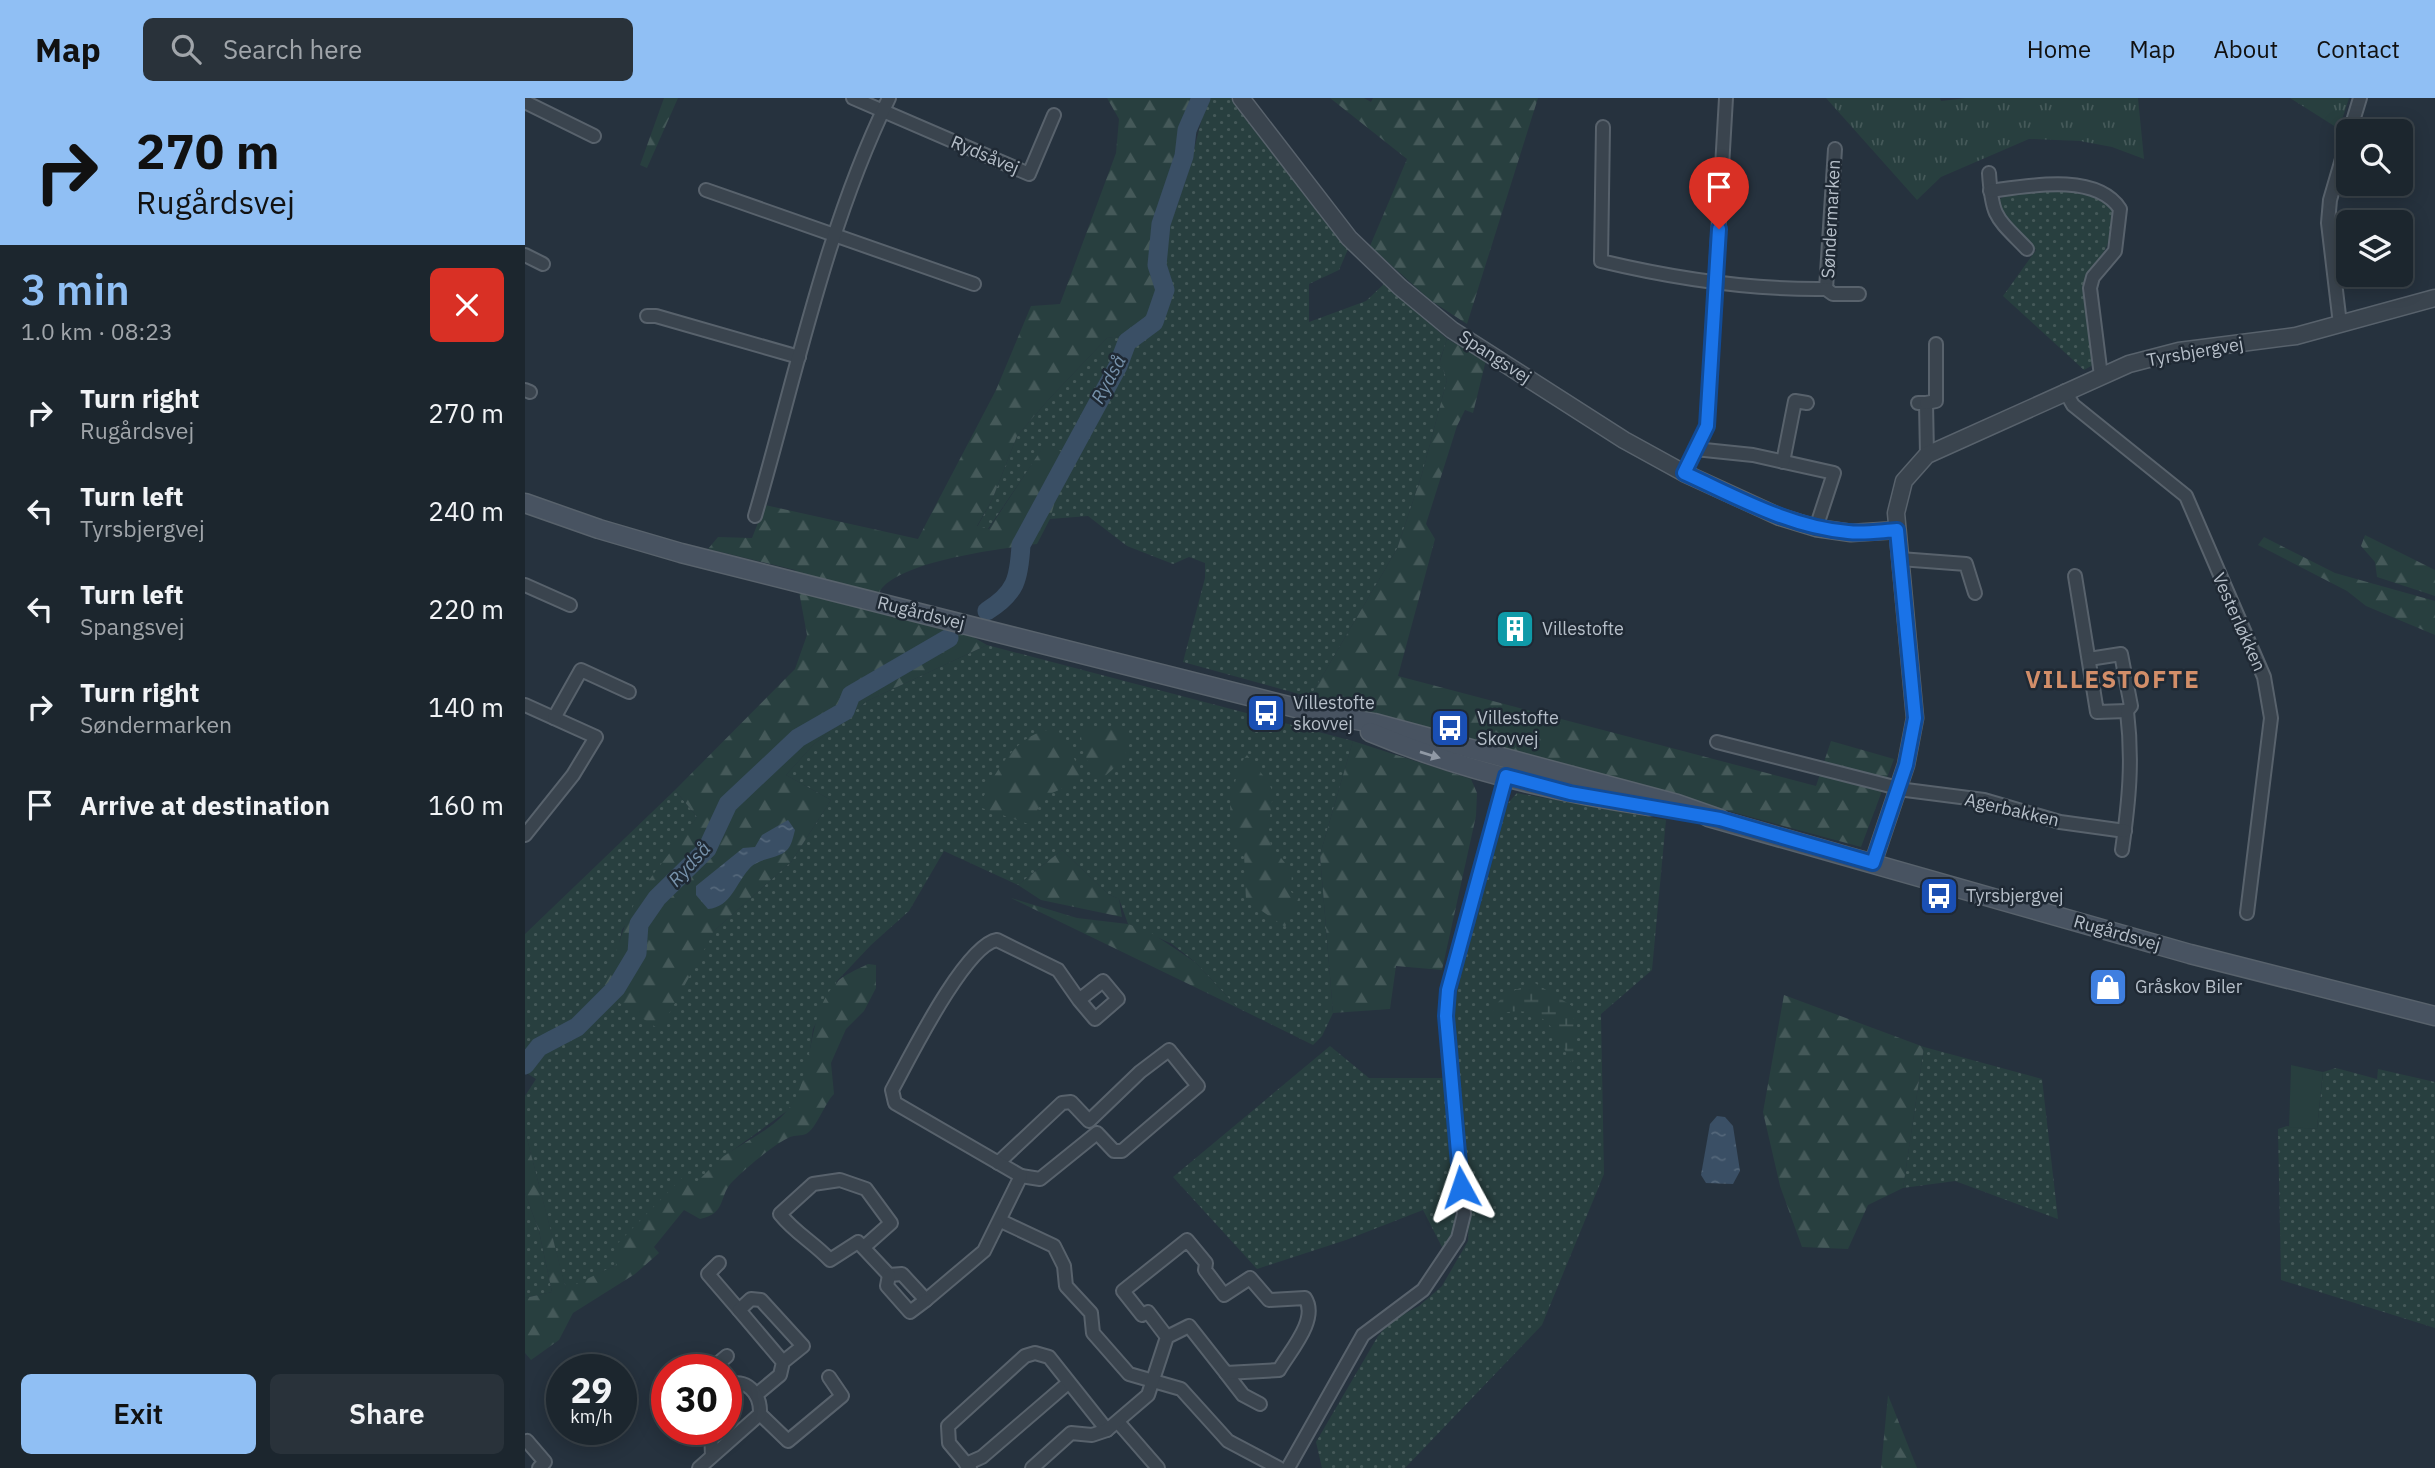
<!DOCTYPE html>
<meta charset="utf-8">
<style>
:root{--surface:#1c262e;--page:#29323a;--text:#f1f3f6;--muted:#a0a5aa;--line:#3a434a;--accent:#90bff4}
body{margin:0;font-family:"IBM Plex Sans",sans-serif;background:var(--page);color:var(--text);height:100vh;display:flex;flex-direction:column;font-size:26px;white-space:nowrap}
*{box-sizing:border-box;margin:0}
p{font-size:23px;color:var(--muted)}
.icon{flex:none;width:38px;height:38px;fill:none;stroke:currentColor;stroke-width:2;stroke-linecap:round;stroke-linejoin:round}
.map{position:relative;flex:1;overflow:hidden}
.details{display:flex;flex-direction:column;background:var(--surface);width:525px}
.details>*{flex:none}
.top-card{background:#90bff4;color:#111;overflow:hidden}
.fabs{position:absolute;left:1811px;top:21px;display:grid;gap:14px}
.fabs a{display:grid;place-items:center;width:77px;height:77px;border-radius:10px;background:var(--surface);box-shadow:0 4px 18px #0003,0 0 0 2px var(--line);font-size:35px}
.speed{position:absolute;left:21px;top:1256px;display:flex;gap:14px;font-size:35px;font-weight:700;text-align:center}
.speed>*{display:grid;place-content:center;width:91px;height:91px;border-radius:50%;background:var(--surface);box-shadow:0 4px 18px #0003,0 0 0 2px var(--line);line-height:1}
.speed small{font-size:18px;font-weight:400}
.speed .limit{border:10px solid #d22;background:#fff;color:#111}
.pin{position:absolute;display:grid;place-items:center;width:60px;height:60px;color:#fff;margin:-72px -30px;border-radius:50% 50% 50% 0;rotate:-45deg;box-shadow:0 0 7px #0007}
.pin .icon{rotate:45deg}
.me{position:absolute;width:77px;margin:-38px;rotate:355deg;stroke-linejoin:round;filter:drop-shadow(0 0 5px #0008)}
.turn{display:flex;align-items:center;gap:24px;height:147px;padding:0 21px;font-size:32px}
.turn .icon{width:91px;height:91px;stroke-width:2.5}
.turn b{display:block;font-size:49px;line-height:60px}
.round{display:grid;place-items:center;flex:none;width:74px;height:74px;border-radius:10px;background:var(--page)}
.headline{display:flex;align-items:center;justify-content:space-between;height:119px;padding:0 21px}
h1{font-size:42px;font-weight:600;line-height:52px;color:var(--accent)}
.primary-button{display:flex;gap:14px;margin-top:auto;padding:14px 21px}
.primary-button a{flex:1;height:80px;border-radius:10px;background:var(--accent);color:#111;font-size:28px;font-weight:600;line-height:80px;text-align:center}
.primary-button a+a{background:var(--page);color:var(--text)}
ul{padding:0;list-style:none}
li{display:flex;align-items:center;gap:21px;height:98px;padding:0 21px}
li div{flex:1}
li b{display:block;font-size:26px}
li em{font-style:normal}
header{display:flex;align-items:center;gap:42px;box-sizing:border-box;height:98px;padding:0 35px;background:var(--accent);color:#111}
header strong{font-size:33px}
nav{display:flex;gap:38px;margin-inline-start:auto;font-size:24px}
.search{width:490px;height:63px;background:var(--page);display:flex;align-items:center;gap:18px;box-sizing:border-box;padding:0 24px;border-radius:10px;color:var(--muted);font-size:26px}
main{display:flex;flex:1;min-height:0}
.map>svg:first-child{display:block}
.grass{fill:url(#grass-dots)}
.forest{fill:url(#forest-firs)}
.wetland{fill:url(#wetland-marsh)}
.park{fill:url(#park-tufts)}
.pitch{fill:#283f3f}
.water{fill:url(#water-ripples)}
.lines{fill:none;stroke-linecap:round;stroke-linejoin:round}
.river{stroke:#3a4f65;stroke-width:19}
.minor-casing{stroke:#58626c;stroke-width:16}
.tertiary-casing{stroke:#58626c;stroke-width:19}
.secondary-casing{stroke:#58626c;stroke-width:21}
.minor{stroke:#3a444e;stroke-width:12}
.tertiary{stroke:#3a444e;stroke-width:16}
.secondary{stroke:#485361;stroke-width:18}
.oneway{fill:#9099a5}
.route-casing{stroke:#114b97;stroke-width:18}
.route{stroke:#1a73e8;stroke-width:12}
.labels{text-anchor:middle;stroke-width:5;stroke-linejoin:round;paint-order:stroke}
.street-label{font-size:18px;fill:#b6bfc9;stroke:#1f2934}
.poi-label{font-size:18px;fill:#b6bfc9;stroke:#1f2934;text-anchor:start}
.water-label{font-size:19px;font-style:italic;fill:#7792ab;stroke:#1f2934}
.district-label{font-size:24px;font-weight:bold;letter-spacing:2px;fill:#d28e69;stroke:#1f2934}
</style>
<header>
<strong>Map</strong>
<div class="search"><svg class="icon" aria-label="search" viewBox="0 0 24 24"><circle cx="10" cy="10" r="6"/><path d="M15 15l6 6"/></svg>Search here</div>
<nav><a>Home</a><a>Map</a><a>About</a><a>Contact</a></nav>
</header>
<main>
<section class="details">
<div class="top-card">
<div class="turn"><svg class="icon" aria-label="right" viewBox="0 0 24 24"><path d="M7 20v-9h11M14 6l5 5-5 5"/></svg><div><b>270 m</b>Rugårdsvej</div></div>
</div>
<div class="headline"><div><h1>3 min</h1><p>1.0 km · 08:23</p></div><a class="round" style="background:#d93025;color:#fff"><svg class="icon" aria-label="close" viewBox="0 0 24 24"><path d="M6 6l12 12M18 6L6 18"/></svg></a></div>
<ul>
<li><svg class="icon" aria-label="right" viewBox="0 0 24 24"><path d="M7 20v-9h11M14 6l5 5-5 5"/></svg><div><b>Turn right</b><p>Rugårdsvej</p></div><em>270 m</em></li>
<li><svg class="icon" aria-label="left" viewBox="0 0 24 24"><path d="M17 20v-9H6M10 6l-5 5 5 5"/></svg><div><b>Turn left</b><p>Tyrsbjergvej</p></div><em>240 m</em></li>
<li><svg class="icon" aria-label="left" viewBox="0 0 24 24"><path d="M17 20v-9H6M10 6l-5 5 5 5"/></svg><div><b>Turn left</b><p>Spangsvej</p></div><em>220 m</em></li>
<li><svg class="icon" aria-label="right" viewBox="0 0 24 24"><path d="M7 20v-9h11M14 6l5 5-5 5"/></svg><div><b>Turn right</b><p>Søndermarken</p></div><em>140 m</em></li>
<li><svg class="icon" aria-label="arrive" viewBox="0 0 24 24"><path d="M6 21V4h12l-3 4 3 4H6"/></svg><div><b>Arrive at destination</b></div><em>160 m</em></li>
</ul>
<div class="primary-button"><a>Exit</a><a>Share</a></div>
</section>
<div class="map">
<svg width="1910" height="1370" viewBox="0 0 1910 1370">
<defs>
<pattern id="grass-dots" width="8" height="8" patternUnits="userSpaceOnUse" patternTransform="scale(1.75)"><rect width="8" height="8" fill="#283f3f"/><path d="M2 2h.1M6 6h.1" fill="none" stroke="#455959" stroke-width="1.8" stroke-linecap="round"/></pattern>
<pattern id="forest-firs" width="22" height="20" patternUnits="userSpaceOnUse" patternTransform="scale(1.75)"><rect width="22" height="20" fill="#283f3f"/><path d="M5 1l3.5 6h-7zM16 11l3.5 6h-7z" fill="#455959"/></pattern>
<pattern id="wetland-marsh" width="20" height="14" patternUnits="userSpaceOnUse" patternTransform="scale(1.75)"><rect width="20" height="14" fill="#283f3f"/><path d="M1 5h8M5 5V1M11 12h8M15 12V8" fill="none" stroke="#455959"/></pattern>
<pattern id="park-tufts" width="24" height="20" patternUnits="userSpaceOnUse" patternTransform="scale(1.75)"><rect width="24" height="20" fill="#283f3f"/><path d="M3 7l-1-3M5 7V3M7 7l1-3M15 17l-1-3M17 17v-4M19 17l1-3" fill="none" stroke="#455959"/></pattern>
<pattern id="water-ripples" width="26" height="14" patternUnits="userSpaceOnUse" patternTransform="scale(1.75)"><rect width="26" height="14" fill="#3a4f65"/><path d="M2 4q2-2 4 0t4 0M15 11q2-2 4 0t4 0" fill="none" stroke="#54677a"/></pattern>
</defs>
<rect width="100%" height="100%" fill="#26323e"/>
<!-- grass -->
<g class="grass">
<polygon points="682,0 706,0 787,106 824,149 814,172 784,186 784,224 841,203 860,185 922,241 915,262 922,282 897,376 872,451 785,599 658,564 680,480 680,465 664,459 648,466 602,448 563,418 525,421 542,357 520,347 463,431 452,429 467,402 492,338 524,301 582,240 633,232 637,151 663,75"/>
<path d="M1526,91l44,4 20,15c-4,35 -8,43 -30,70l8,87 -9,5 -81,-74 33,-46 -37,-40 -1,-10 11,-6z"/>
<polygon points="462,547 828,643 795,757 808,915 797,938 788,947 713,910 670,864 647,846 603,826 594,801 583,796 537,752 493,787 419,753 384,813 346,847 312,883 288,931 282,974 274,996 262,1013 197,1060 91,1167 41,1192 0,1033 0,998 11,981 0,974 0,836 150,692 172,719 97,832 90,866 75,892 179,850 190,832 266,764 306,702 261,677 289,646 342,603"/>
<polygon points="992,695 1141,722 1127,872 1076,916 1079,1076 1017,1227 880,1370 797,1370 791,1344 853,1238 866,1223 894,1208 917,1188 943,1143 944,1116 926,918 976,713"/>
<polygon points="805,948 844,980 918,980 930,1119 928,1139 918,1151 898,1112 821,1142 732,1171 648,1079"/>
<polygon points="1399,949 1517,981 1533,1121 1430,1083 1378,1090"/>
<polygon points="1811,970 1852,981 1853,971 1910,984 1910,1230 1756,1182 1753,1031 1762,1028 1792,1031 1798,974"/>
<polygon points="0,1095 14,1133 27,1194 0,1200"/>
</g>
<!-- forest -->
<g class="forest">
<polygon points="139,0 153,0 122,70 115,67"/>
<path d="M582,0h100l-45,151 -4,82 -51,7 -58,61 -32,37 -25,64 -15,26 12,3 56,-85 23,11 -18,64 -13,25c-37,5 -130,16 -155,44 -4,5 -5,14 -8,20l94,26 19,11 -120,56 -53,43 -28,31 45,25 -40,62 -76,68 -55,100 -60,-40c17,-30 20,-60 36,-90 14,-25 43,-57 61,-83l-22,-27 120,-121 12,-34 -12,-65 -87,-21 10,-12 34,1 13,-33 153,34 78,-149 35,-84 29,-2 56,-151 3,-34z"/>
<polygon points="805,0 839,0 846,4 848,0 1013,0 942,226 905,202 845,148 882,61"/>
<polygon points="922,241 961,262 948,315 940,312 932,328 901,426 910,441 873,578 1291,688 1306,643 1369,661 1336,749 785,599 872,451 897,376 922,282 915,263"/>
<polygon points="1840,437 1910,472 1910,498 1852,479 1850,464 1836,448"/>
<polygon points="1739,439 1810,475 1910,503 1910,537 1841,508 1822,493 1733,447"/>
<path d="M555,630h42l8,6c2,17 -13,32 -26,43 -19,-7 -22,-31 -24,-49z"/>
<path d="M530,631l7,6 20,39 -5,8 -34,15 -12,28 -52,-18c13,-31 37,-76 76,-78z"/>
<polygon points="828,643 946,681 952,695 951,718 917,872 871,868 865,911 808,915 795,757"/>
<polygon points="722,657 744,685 748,695 743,735 746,747 767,774 766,794 774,799 760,829 721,802 719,755 706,721 705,707 714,667"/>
<polygon points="537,752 583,796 594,801 597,819 516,802 493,787"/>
<polygon points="486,800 552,820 603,826 625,834 670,864 713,910"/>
<path d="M343,866l8,1v23l-12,23 -18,18 -15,34 3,31c-10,10 -17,34 -28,40 -4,2 -11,1 -16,3 -16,7 -44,31 -57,44 -15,14 -5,32 -33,38l-16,-9 -30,37 5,6 -24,21 -62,39 -14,27 -28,20 -6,-7v-55l27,-6 -13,-61 -14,-38v-62l41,158 50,-24 -1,-19 69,-70 13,6c9,-9 17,-18 27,-26 21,-15 50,-27 65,-48 28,-38 15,-90 47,-125 7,-8 22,-14 32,-19z"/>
<polygon points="1259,897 1399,949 1378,1090 1343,1107 1323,1151 1277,1149 1255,1088 1238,1014"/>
<polygon points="1363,1297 1392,1370 1356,1370"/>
</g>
<!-- wetland -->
<path class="wetland" d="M1010,885l37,23 4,35 -4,24c-19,-42 -31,-64 -81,-49 7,-22 23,-26 44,-33z"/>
<!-- park -->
<g class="park">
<polygon points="1301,0 1415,0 1416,3 1441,0 1613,0 1619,61 1587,49 1555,43 1504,41 1416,79 1392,102"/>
<polygon points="1765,0 1824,0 1814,31"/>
</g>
<!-- pitch -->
<polygon class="pitch" points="1766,967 1798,974 1792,1031 1764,1029"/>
<!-- water -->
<g class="water">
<path d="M263,722l7,10c-2,7 -3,15 -8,20 -10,10 -28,7 -38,19 -13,14 -18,38 -41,40l-12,-14v-9l47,-38 12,-1 7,-12z"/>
<polygon points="1192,1018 1200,1019 1208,1028 1215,1073 1208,1086 1181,1085 1176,1077 1185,1026"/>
</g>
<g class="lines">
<!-- river -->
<g class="river">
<path d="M462,513c29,-18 32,-32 34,-66l97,-179 9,-24 27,-20 11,-32 -8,-25 4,-41 23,-68 3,-26 14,-32"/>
<polyline points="0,967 14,949 52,929 91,890 112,855 114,826 132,800 182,751 203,706 273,640 320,613 326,597 424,540"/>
</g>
<!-- minor casing -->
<g class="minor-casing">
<g id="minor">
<polyline points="328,0 504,76 529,17"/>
<polyline points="0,4 69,38"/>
<path d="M1078,29l-2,134c75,18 148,29 225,28l9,-140"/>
<polyline points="1825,33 1835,0"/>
<path d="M1464,75c3,45 7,44 38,76"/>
<polyline points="181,92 449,186"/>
<path d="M1465,93c37,-5 106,-19 130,18l-5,42 -22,26 -3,11 11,88"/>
<polyline points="0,157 18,166"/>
<polyline points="1301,191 1308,196 1334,196"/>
<polyline points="122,218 131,218 274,259"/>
<polyline points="1815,226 1803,125 1805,102 1824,37"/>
<polyline points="0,292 5,294"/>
<polyline points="1540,293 1548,307 1661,398 1739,579 1746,620 1722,815"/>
<polyline points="1393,305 1401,305 1402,357"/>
<polyline points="1401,305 1411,303 1411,246"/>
<polyline points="1170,351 1228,357 1309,375 1291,430"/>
<polyline points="1258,364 1270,303 1282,305"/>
<polyline points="1159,375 1182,328 1201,0"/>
<path d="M230,418c41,-140 70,-287 134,-418"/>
<polyline points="1375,461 1441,466 1450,495"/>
<polyline points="1550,478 1572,614 1602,613"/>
<polyline points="0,487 45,507"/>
<path d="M1564,561l32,-5 10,52 -4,5c6,50 2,90 -5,139"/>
<polyline points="0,607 71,639 48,677 0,737"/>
<polyline points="29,620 56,572 104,594"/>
<polyline points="1192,644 1381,692 1459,702 1535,724 1600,733"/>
<polyline points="473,1065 537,1005 546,1004 564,1023 615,974 644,952 673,988 597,1053 589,1053 572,1035 515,1081 496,1078"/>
<polyline points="476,1123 529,1148 539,1168 541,1188 566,1215 568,1235 604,1276 656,1291 703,1343 754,1370"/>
<path d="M339,1149l27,-24 -25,-34 -26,-9 -27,4 -33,30c15,19 33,28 50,46l28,-18 31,33 13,-1 24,26 58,-49 37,-75 -126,-73 -3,-13c17,-31 73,-145 105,-150l61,30 21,30 24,-19 15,18 -23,20 -16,-19"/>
<polyline points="194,1165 183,1176 214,1212"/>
<polyline points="364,1177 362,1188 385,1214 401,1202"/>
<polyline points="185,1272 202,1258"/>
<polyline points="701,1275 718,1297 735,1306"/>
<polyline points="231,1297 255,1277 258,1264 278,1248 236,1202 226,1201 214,1212 258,1264"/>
<polyline points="235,1316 263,1343 317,1298 304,1279"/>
<polyline points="593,1324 633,1370"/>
<polyline points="186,1332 187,1358"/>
<polyline points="0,1344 2,1343 20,1364 14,1370"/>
<polyline points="441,1366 457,1359 543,1285"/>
<path d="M174,1370l61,-54c1,-20 -14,-38 -34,-28"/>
<polyline points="445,1370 424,1345 423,1328 500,1258 510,1255 524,1259 582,1332"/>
<path d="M507,1370l39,-35 21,2 15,-5 41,-35 19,-58 -19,-25 -6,3 -19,-24 64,-51 19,23 -1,7 19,25 26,-17 19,22 36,-2c14,21 -15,53 -26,72l-53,3 -37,-47 -22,11"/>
<polyline points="763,1370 838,1237 898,1192 933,1140 939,1116 921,918 923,892 981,678"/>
</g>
</g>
<!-- tertiary casing -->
<g class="tertiary-casing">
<g id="tertiary">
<polyline points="716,0 824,140 875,189 927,232 1099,342 1159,375 1255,419 1291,430 1326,435 1372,432"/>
<polyline points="1348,765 1381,667 1390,620 1371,415 1379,383 1402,357 1604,266 1654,253 1771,238 1910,200"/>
</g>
</g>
<!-- secondary casing -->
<g class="secondary-casing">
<g id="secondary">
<polyline points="0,405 74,431 156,455 795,616 849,625 1152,706 1195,721"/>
<path d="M845,634c88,37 184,60 280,74"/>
<polyline points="1183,719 1665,856 1910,918"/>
</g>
</g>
<!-- minor -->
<use href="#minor" class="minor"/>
<!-- tertiary -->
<use href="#tertiary" class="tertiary"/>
<!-- secondary -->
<use href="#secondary" class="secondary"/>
</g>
<!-- one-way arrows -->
<defs><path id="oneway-solid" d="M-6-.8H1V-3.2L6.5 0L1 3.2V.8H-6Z" transform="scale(1.75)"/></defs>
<use class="oneway" href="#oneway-solid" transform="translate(905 657) rotate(17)"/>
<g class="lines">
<!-- route casing -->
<g class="route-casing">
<path id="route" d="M936,1089l-15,-171 2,-26 58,-214 64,17 150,26 153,44 33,-98 9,-47 -18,-188c-16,1 -33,4 -49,2 -59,-5 -111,-35 -164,-59l23,-47 12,-197"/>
</g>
<!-- route -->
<use href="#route" class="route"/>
</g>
<!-- icons -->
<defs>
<g id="building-square" transform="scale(2.0125)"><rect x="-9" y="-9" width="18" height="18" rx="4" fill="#0f9aa8" stroke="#1f2934"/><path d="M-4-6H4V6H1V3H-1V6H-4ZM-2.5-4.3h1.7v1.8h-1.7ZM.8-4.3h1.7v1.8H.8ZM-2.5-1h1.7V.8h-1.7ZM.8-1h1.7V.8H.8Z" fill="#fff"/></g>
<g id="bus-square" transform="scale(2.0125)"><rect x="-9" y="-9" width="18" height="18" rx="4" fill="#1a4fb4" stroke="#1f2934"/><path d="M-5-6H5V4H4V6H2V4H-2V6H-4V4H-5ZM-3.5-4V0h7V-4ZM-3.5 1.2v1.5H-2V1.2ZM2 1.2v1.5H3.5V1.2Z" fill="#fff"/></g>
<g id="shop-square" transform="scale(2.0125)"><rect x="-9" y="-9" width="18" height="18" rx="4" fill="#3f7fe0" stroke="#1f2934"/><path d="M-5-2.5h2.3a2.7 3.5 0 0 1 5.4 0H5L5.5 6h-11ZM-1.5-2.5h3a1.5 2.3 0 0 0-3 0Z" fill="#fff"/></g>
</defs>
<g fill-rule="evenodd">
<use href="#building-square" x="990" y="531"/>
<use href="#bus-square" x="741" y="615"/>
<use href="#bus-square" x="925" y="630"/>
<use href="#bus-square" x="1414" y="798"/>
<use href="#shop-square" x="1583" y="889"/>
</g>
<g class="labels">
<!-- street labels -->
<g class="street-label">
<text transform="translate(460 57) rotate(23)" y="6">Rydsåvej</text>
<text transform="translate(1306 121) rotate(-87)" y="6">Søndermarken</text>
<text transform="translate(1670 254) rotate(-10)" y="6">Tyrsbjergvej</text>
<text transform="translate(970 259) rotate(33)" y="6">Spangsvej</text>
<text transform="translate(396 515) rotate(14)" y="6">Rugårdsvej</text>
<text transform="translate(1714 524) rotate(66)" y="6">Vesterløkken</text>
<text transform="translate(1487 712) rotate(13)" y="6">Agerbakken</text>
<text transform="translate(1592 835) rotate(16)" y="6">Rugårdsvej</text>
</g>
<!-- poi labels -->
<g class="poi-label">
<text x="1017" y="537">Villestofte</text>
<text x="768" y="611">Villestofte<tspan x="768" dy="21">skovvej</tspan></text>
<text x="952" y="626">Villestofte<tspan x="952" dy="21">Skovvej</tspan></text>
<text x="1441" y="804">Tyrsbjergvej</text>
<text x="1610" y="895">Gråskov Biler</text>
</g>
<!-- water labels -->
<g class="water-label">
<text transform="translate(583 281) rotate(-62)" y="7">Rydså</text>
<text transform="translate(164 766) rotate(-48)" y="7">Rydså</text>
</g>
<!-- district labels -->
<g class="district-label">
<text x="1588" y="590">VILLESTOFTE</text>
</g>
</g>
</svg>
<div class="fabs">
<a><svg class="icon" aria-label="search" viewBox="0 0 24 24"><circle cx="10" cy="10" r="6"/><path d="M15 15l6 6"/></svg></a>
<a><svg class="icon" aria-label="layers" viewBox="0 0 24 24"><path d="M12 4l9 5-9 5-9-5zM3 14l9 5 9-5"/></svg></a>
</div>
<div class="speed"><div>29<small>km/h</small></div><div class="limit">30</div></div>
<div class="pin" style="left:1194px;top:131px;background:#d93025"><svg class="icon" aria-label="arrive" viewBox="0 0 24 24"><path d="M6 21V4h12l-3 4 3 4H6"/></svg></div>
<svg class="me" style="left:936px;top:1089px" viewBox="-20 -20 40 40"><path d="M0-17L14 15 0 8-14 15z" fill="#1a73e8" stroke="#fff" stroke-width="4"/></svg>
</div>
</main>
